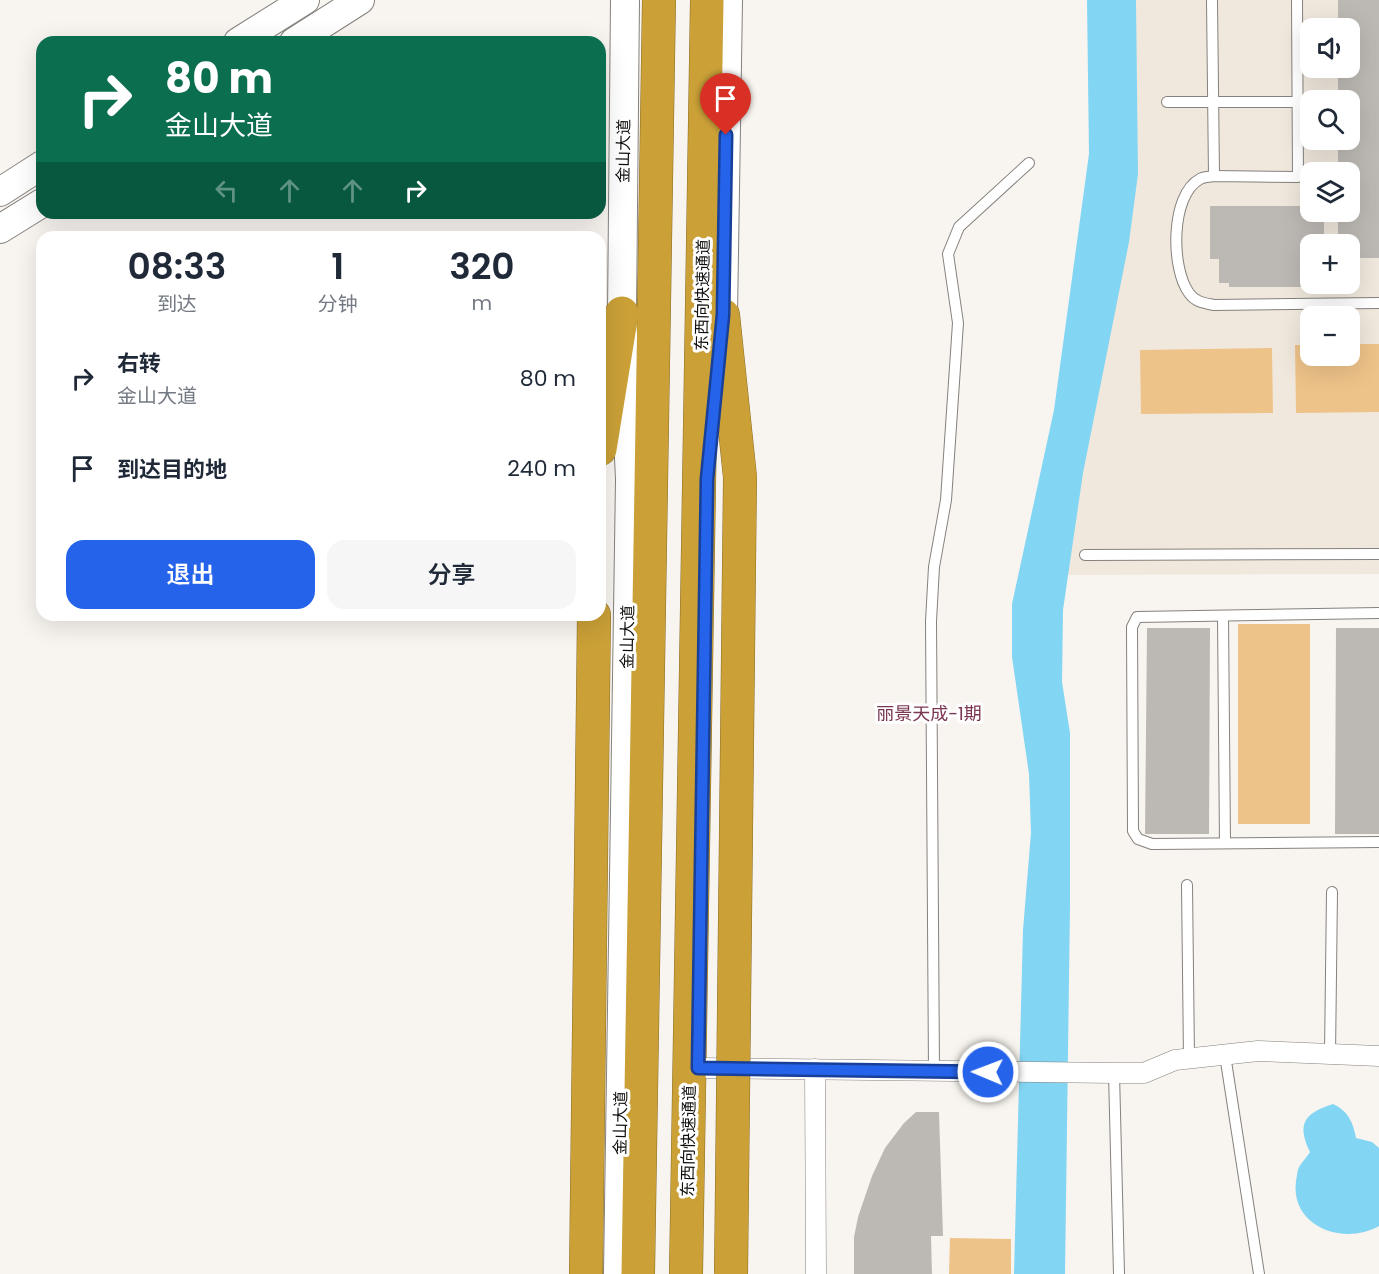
<!DOCTYPE html>
<html lang="zh">
<meta charset="utf-8">
<style>
:root{--surface:#fff;--page:#f6f6f7;--text:#1f2937;--muted:#747a83;--accent:#2563eb}
body{margin:0;font-family:Poppins,"Noto Sans SC",sans-serif;background:var(--page);color:var(--text);height:100vh;display:flex;flex-direction:column;font-size:22px;white-space:nowrap}
*{box-sizing:border-box;margin:0}
p{font-size:20px;color:var(--muted)}
.icon{flex:none;width:33px;height:33px;fill:none;stroke:currentColor;stroke-width:2;stroke-linecap:round;stroke-linejoin:round}
.map{position:relative;flex:1;overflow:hidden}
.sheet{position:absolute;left:36px;top:231px;width:570px;height:390px;display:flex;flex-direction:column;background:var(--surface);border-radius:18px;box-shadow:0 6px 24px #0002}
.sheet>*{flex:none}
.guide{position:absolute;left:36px;top:36px;width:570px;height:183px;border-radius:18px;box-shadow:0 6px 24px #0002;background:#0b6e4f;color:#fff;overflow:hidden}
.tools{position:absolute;left:1300px;top:18px;display:grid;gap:12px}
.tools a{display:grid;place-items:center;width:60px;height:60px;border-radius:12px;background:var(--surface);box-shadow:0 6px 24px #0002;font-size:30px}
.pin{position:absolute;display:grid;place-items:center;width:51px;height:51px;color:#fff;margin:-62px -26px;border-radius:50% 50% 50% 0;rotate:-45deg;box-shadow:0 0 6px #0007}
.pin .icon{rotate:45deg}
.me{position:absolute;width:66px;margin:-33px;rotate:271deg;stroke-linejoin:round;filter:drop-shadow(0 0 4px #0008)}
.turn{display:flex;align-items:center;gap:21px;height:126px;padding:0 30px;font-size:27px}
.turn .icon{width:78px;height:78px;stroke-width:2.5}
.turn b{display:block;font-size:42px;line-height:51px}
.lanes{display:flex;align-items:center;height:57px;padding:0 30px;background:#0003;justify-content:center;gap:30px;direction:ltr}
.lanes .off{opacity:.35}
.eta{display:flex;justify-content:space-evenly;align-items:center;height:102px;text-align:center}
.eta b{font-size:36px;font-weight:600;line-height:42px}
.action{display:flex;gap:12px;margin-top:auto;padding:12px 30px}
.action a{flex:1;height:69px;border-radius:18px;background:var(--accent);color:#fff;font-size:24px;font-weight:600;line-height:69px;text-align:center}
.action a+a{background:var(--page);color:var(--text)}
ul{padding:0;list-style:none}
li{display:flex;align-items:center;gap:18px;height:90px;padding:0 30px}
li div{flex:1}
li b{display:block;font-size:22px}
li em{font-style:normal}
.map>svg:first-child{display:block}
.built{fill:#f0e8dd;fill-rule:evenodd}
.green{fill:#eec389}
.water{fill:#82d5f3}
.building{fill:#bcb9b4}
.lines{fill:none;stroke-linecap:round;stroke-linejoin:round}
.lane-casing{stroke:#85817d;stroke-width:12}
.street-casing{stroke:#85817d;stroke-width:21}
.secondary-casing{stroke:#85817d;stroke-width:30}
.highway-casing{stroke:#896d28;stroke-width:34}
.lane{stroke:#fff;stroke-width:10}
.street{stroke:#fff;stroke-width:20}
.secondary{stroke:#fff;stroke-width:28}
.highway{stroke:#caa037;stroke-width:33}
.highway-bridge-casing{stroke:#896d28;stroke-width:34;stroke-linecap:butt}
.highway-bridge{stroke:#caa037;stroke-width:33}
.route-casing{stroke:#184099;stroke-width:15}
.route{stroke:#2563eb;stroke-width:10}
.labels{text-anchor:middle;stroke-width:6;stroke-linejoin:round;paint-order:stroke}
.street-label{font-size:16px;fill:#0f0e0c;stroke:#fff}
.neighbourhood-label{font-size:18px;fill:#7a3652;stroke:#fff}
</style>
<div class="map">
<svg width="1379" height="1274" viewBox="0 0 1379 1274">
<rect width="100%" height="100%" fill="#f8f4ef"/>
<!-- built -->
<path class="built" d="M1131,0h248v574l-319,1zM1311,28h39v40h-39zM1311,100h39v40h-39zM1311,172h39v40h-39zM1311,244h39v40h-39zM1311,316h39v40h-39z"/>
<!-- green -->
<g class="green">
<polygon points="1350,344 1379,344 1379,412 1296,413 1295,345 1311,345 1311,356 1350,356"/>
<polygon points="1272,348 1273,413 1141,414 1140,350"/>
<rect x="1238" y="624" width="72" height="200"/>
<polygon points="950,1238 1011,1239 1011,1274 949,1274"/>
</g>
<!-- water -->
<g class="water">
<polygon points="1087,0 1136,0 1138,174 1129,242 1083,473 1063,610 1062,682 1070,733 1070,905 1065,1274 1014,1274 1023,930 1031,833 1029,774 1012,657 1012,604 1054,410 1089,154"/>
<path d="M1333,1104c15,7 20,18 23,34l16,4 7,6v78c-35,20 -89,1 -83,-45 1,-4 1,-10 3,-14 3,-5 8,-10 11,-15 -14,-29 -5,-39 23,-48z"/>
</g>
<!-- building -->
<g class="building">
<polygon points="1338,0 1379,0 1379,258 1350,258 1350,244 1311,244 1311,284 1325,284 1325,287 1229,287 1229,283 1219,283 1219,259 1210,259 1210,206 1311,206 1311,212 1324,212 1324,236 1338,236 1338,212 1350,212 1350,172 1338,172 1338,140 1350,140 1350,100 1338,100 1338,68 1350,68 1350,28 1338,28"/>
<polygon points="1147,628 1210,628 1209,834 1145,834"/>
<polygon points="1336,628 1379,628 1379,834 1335,834"/>
<polygon points="916,1112 939,1112 943,1236 931,1236 932,1274 854,1274 854,1237 858,1217 872,1176 885,1148 904,1123"/>
</g>
<g class="lines">
<!-- lane casing -->
<g class="lane-casing">
<g id="lane">
<path d="M1297,0l1,177 -84,-1c-4,1 -11,1 -14,3 -30,16 -29,90 -11,114 6,9 15,10 25,12l165,-2"/>
<polyline points="1212,1 1214,176"/>
<polyline points="1167,102 1298,102"/>
<polyline points="1085,555 1379,554"/>
<polyline points="1379,613 1137,617 1132,627 1133,831 1138,839 1152,844 1379,842"/>
<polyline points="1223,616 1225,843"/>
<polyline points="1187,885 1189,1058"/>
<polyline points="1225,1055 1259,1274"/>
<polyline points="1330,1055 1332,892"/>
<polyline points="934,1071 931,621 934,567 946,500 958,323 948,254 959,227 1029,163"/>
<polyline points="1114,1073 1119,1274"/>
</g>
</g>
<!-- street casing -->
<g class="street-casing">
<g id="street">
<polyline points="698,1068 1114,1073 1144,1073 1175,1060 1258,1051 1379,1056"/>
<polyline points="815,1069 816,1274"/>
</g>
</g>
<!-- secondary casing -->
<g class="secondary-casing">
<g id="secondary">
<polyline points="238,42 305,0"/>
<polyline points="294,42 360,0"/>
<polyline points="0,192 42,165"/>
<polyline points="0,229 42,203"/>
<polyline points="721,337 723,315 728,0"/>
<polyline points="618,1274 630,479 622,313 625,0"/>
</g>
</g>
<!-- highway casing -->
<g class="highway-casing">
<g id="highway">
<polyline points="723,315 740,477"/>
<polyline points="600,449 622,313"/>
<polyline points="586,1274 594,615"/>
<polyline points="638,1274 659,0"/>
<polyline points="686,1274 707,0"/>
</g>
</g>
<!-- lane -->
<use href="#lane" class="lane"/>
<!-- street -->
<use href="#street" class="street"/>
<!-- secondary -->
<use href="#secondary" class="secondary"/>
<!-- highway -->
<use href="#highway" class="highway"/>
<!-- highway-bridge casing -->
<g class="highway-bridge-casing">
<polyline id="highway-bridge" points="731,1274 740,477"/>
</g>
<!-- highway-bridge -->
<use href="#highway-bridge" class="highway-bridge"/>
</g>
<g class="lines">
<!-- route casing -->
<g class="route-casing">
<polyline id="route" points="726,135 723,315 707,479 698,1068 988,1072"/>
</g>
<!-- route -->
<use href="#route" class="route"/>
</g>
<g class="labels">
<!-- street labels -->
<g class="street-label">
<text transform="translate(623 151) rotate(-89)" y="6">金山大道</text>
<text transform="translate(702 295) rotate(-89)" y="6">东西向快速通道</text>
<text transform="translate(627 637) rotate(-89)" y="6">金山大道</text>
<text transform="translate(620 1123) rotate(-89)" y="6">金山大道</text>
<text transform="translate(688 1141) rotate(-89)" y="6">东西向快速通道</text>
</g>
<!-- neighbourhood labels -->
<g class="neighbourhood-label">
<text x="929" y="720">丽景天成-1期</text>
</g>
</g>
</svg>
<div class="tools">
<a><svg class="icon" aria-label="sound" viewBox="0 0 24 24"><path d="M4 9h4l5-4v14l-5-4H4zM17 9q2 3 0 6"/></svg></a>
<a><svg class="icon" aria-label="search" viewBox="0 0 24 24"><circle cx="10" cy="10" r="6"/><path d="M15 15l6 6"/></svg></a>
<a><svg class="icon" aria-label="layers" viewBox="0 0 24 24"><path d="M12 4l9 5-9 5-9-5zM3 14l9 5 9-5"/></svg></a>
<a>+</a>
<a>−</a>
</div>
<div class="pin" style="left:726px;top:135px;background:#d93025"><svg class="icon" aria-label="arrive" viewBox="0 0 24 24"><path d="M6 21V4h12l-3 4 3 4H6"/></svg></div>
<svg class="me" style="left:988px;top:1072px" viewBox="-20 -20 40 40"><circle r="17" fill="#2563eb" stroke="#fff" stroke-width="3"/><path d="M0-11L8 9 0 5-8 9z" fill="#fff"/></svg>
<div class="guide">
<div class="turn"><svg class="icon" aria-label="right" viewBox="0 0 24 24"><path d="M7 20v-9h11M14 6l5 5-5 5"/></svg><div><b>80 m</b>金山大道</div></div>
<div class="lanes"><svg class="icon off" aria-label="left" viewBox="0 0 24 24"><path d="M17 20v-9H6M10 6l-5 5 5 5"/></svg><svg class="icon off" aria-label="ahead" viewBox="0 0 24 24"><path d="M12 20V5M6 11l6-6 6 6"/></svg><svg class="icon off" aria-label="ahead" viewBox="0 0 24 24"><path d="M12 20V5M6 11l6-6 6 6"/></svg><svg class="icon" aria-label="right" viewBox="0 0 24 24"><path d="M7 20v-9h11M14 6l5 5-5 5"/></svg></div>
</div>
<section class="sheet">
<div class="eta">
<div><b>08:33</b><p>到达</p></div>
<div><b>1</b><p>分钟</p></div>
<div><b>320</b><p>m</p></div>
</div>
<ul>
<li><svg class="icon" aria-label="right" viewBox="0 0 24 24"><path d="M7 20v-9h11M14 6l5 5-5 5"/></svg><div><b>右转</b><p>金山大道</p></div><em>80 m</em></li>
<li><svg class="icon" aria-label="arrive" viewBox="0 0 24 24"><path d="M6 21V4h12l-3 4 3 4H6"/></svg><div><b>到达目的地</b></div><em>240 m</em></li>
</ul>
<div class="action"><a>退出</a><a>分享</a></div>
</section>
</div>
